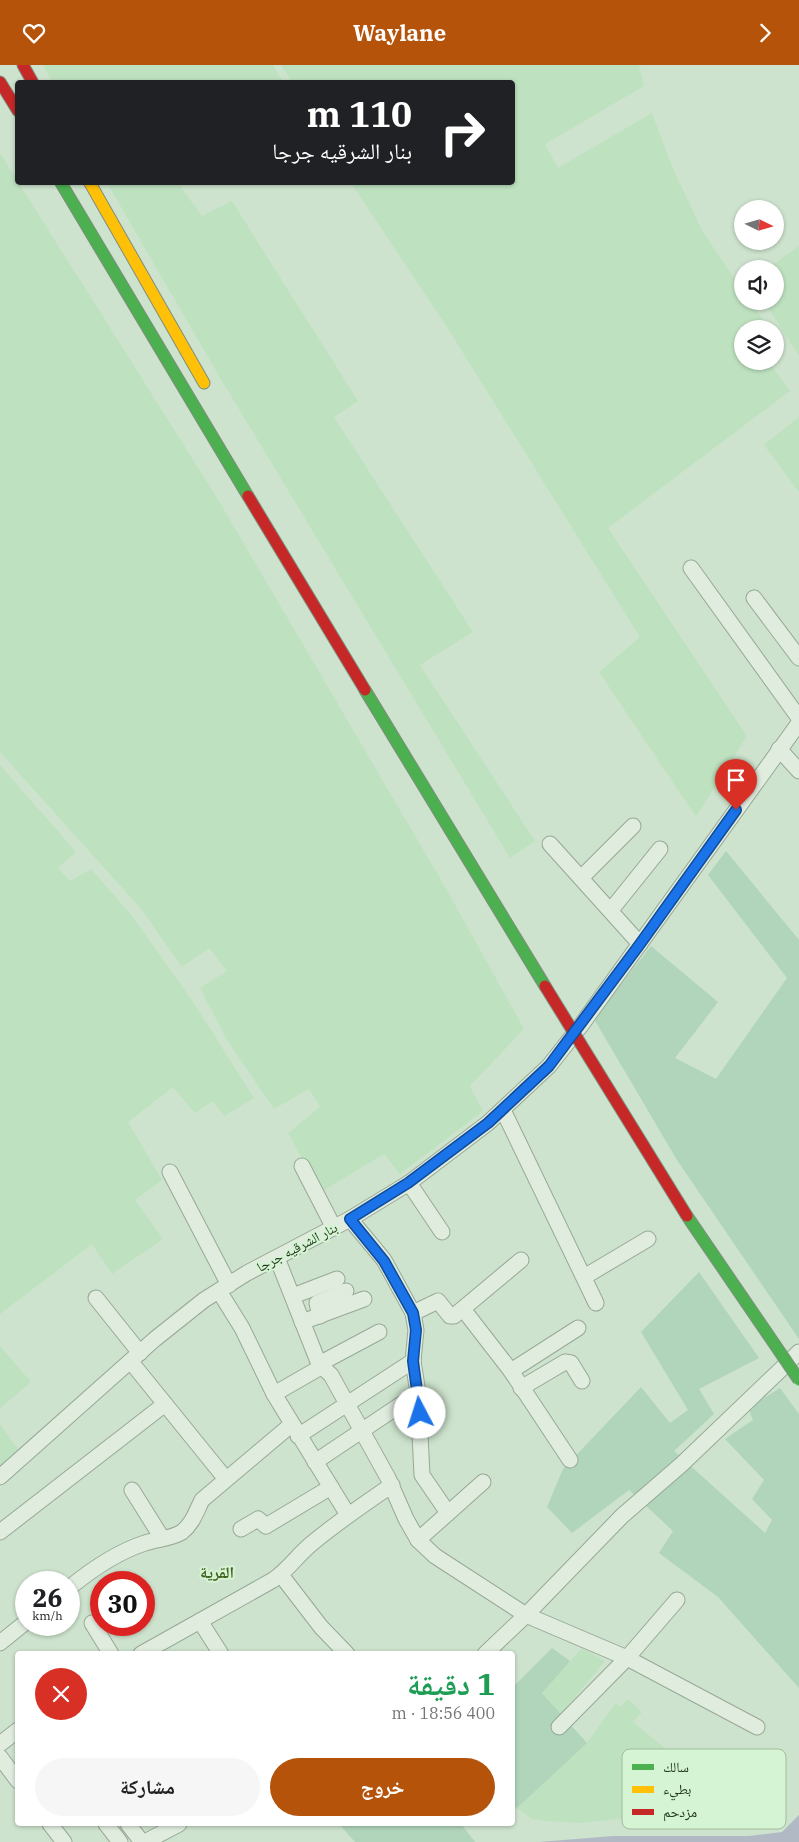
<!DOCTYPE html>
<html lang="ar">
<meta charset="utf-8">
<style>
:root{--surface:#fff;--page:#f6f6f6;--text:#202124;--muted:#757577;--accent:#b45309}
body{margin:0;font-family:"IBM Plex Serif","Noto Naskh Arabic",serif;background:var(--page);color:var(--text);direction:rtl;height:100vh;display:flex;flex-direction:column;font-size:19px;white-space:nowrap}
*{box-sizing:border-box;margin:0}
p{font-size:16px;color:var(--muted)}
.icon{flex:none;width:28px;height:28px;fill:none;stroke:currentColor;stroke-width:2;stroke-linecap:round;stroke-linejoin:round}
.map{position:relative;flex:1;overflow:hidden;direction:ltr}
.details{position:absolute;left:15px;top:1586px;width:500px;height:175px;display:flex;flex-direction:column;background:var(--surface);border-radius:5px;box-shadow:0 1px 4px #0004;direction:rtl}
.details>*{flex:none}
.top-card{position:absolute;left:15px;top:15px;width:500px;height:105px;border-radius:5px;box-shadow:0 1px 4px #0004;direction:rtl;background:#202124;color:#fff;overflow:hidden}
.needle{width:32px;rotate:95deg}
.buttons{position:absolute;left:734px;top:135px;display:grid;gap:10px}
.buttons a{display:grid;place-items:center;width:50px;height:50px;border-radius:50%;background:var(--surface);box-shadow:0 1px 4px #0004;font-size:25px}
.speed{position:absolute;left:15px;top:1506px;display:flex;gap:10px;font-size:25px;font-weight:700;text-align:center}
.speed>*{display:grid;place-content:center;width:65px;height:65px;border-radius:50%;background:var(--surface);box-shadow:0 1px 4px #0004;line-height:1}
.speed small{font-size:12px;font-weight:400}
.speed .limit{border:8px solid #d22;background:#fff;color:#111}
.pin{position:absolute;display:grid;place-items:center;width:42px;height:42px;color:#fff;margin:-51px -21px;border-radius:50% 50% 50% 0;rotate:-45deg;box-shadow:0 0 5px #0007}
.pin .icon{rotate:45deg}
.me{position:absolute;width:55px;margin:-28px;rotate:355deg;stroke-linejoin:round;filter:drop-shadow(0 0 4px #0008)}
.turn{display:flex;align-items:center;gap:18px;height:105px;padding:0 20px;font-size:22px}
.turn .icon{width:65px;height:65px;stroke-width:2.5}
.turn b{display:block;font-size:35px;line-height:42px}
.round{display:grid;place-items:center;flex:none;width:52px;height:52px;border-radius:26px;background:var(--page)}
.summary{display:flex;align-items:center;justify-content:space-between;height:85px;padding:0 20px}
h1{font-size:30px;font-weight:700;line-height:38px;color:#1e9e55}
.action{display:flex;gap:10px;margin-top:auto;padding:10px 20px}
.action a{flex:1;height:58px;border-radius:30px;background:var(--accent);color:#fff;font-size:20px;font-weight:700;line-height:58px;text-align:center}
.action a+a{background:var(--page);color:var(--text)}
header{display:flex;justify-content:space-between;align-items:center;height:65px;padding:0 20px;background:var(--accent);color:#fff;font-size:22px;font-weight:700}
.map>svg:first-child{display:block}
.farmland{fill:#bee2c0}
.green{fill:#b0d5ba}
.water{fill:#b1b9c4}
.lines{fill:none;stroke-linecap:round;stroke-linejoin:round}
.street-casing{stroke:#98a896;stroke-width:17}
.fast-casing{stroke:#7f8e7d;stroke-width:13}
.slow-casing{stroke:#7f8e7d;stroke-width:13}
.jam-casing{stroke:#7f8e7d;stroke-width:13}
.street{stroke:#dfecde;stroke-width:15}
.fast{stroke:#4caf50;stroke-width:11}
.slow{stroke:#ffc107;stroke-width:11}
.jam{stroke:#c62828;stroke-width:11}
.fast-bridge-casing{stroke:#7f8e7d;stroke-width:13;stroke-linecap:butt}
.jam-bridge-casing{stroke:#7f8e7d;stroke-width:13;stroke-linecap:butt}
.fast-bridge{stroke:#4caf50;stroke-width:11}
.jam-bridge{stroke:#c62828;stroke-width:11}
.route-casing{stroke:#114b97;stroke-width:12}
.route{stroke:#1a73e8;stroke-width:9}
.labels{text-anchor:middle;stroke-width:4;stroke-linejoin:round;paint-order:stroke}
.street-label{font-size:14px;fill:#25371e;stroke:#d4f4d3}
.quarter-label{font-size:16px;font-weight:bold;fill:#43621f;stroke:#d4f4d3}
.key{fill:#d4f4d3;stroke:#a0bb9d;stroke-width:1}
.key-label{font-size:14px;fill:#25371e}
</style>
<header><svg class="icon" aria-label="forward" viewBox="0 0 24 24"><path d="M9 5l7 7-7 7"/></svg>Waylane<svg class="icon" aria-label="heart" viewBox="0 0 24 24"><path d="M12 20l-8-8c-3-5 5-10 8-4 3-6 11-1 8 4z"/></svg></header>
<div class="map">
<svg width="799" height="1777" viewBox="0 0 799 1777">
<rect width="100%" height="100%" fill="#cde3cd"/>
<!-- farmland -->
<g class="farmland">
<polygon points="43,0 273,0 283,17 52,17"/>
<polygon points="281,0 639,0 644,21 545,79 558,103 652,48 674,106 703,167 742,225 742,236 750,236 770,264 742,264 742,296 768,296 790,326 608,463 747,671 696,752 599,607 640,572 448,264 351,118 512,118 512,18 292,17"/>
<polygon points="0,88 216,431 448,827 524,964 470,1021 483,1046 400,1109 384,1089 321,1127 288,1068 320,1042 309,1024 274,1044 227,975 200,923 227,906 209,883 182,902 142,845 0,687"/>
<polygon points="107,118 178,118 202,151 232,136 358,336 334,352 473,567 420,600 535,776 510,793 222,316"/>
<polygon points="799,181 799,291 764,236 775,236 775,204 767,204"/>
<polygon points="799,352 799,427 764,380"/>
<polygon points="0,700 76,787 58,803 70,816 91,804 132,851 193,937 254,1033 224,1051 213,1036 195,1048 173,1022 128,1057 162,1115 135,1135 163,1174 112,1209 92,1179 0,1249"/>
<polygon points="0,1281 31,1317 0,1343"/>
<polygon points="0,1359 18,1384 0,1401"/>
<polygon points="582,1583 605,1596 561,1649 542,1627"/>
<polygon points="628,1634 642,1647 633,1657 682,1697 661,1722 678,1737 658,1749 582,1758 547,1756 532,1754 517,1743 513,1745 512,1739 517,1743 587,1678 615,1639 621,1641"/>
</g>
<!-- green -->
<g class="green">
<polygon points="726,786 799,875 799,1274 677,1095 594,954 651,881 718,937 675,993 716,1014 787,913 708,810"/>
<polygon points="699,1207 759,1293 699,1324 714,1349 674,1386 765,1468 772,1455 752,1434 764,1415 725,1374 753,1355 748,1343 780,1323 799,1349 799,1623 718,1532 659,1488 673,1466 629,1425 572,1468 547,1442 563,1404 641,1322 670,1358 688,1345 641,1267"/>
<polygon points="552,1583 570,1596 542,1628 587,1678 517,1743 513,1739 513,1622"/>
<polygon points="342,1759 461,1759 475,1777 355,1777 340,1760"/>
</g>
<!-- water -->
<polygon class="water" points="799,1750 799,1777 539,1777 613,1771 749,1771 782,1767"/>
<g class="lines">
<!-- street casing -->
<g class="street-casing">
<g id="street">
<polyline points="691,503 799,653"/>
<polyline points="754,533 799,593"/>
<polyline points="779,684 799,706"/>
<polyline points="550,779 640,879"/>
<polyline points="581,813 633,761"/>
<polyline points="611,845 660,784"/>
<polyline points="503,1045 596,1238"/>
<polyline points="302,1101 334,1163"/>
<polyline points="170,1107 229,1220"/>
<polyline points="409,1118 442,1167"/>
<polyline points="350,1154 384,1195 413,1248 416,1265 413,1296 418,1328 422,1410 448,1448"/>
<polyline points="277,1193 319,1299 331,1310 388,1413 406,1454 418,1475 435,1491 526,1550 627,1593 757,1662"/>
<polyline points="584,1212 648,1174"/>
<polyline points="219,1226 242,1263 274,1329 348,1450"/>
<polyline points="293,1231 337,1214"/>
<polyline points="96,1233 140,1288"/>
<polyline points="463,1244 511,1306 570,1395"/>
<polyline points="413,1248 438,1236 450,1251 454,1251 521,1195"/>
<polyline points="320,1251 317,1238 346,1226"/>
<polyline points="302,1257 364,1234"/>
<polyline points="131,1297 225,1413"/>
<polyline points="319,1299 379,1267"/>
<polyline points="511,1306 578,1263"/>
<polyline points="521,1323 565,1297 571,1298 582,1316"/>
<polyline points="274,1329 321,1302"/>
<polyline points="298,1371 413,1296"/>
<polyline points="315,1397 418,1328"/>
<polyline points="0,1412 155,1274 204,1235 247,1208 350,1154 409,1118 488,1058 549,1001 582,959 799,658"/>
<polyline points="132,1425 162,1473"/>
<polyline points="241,1464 258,1454 266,1461 331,1422"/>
<polyline points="0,1467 165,1339"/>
<polyline points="418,1475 483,1417"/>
<polyline points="281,1510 321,1562 347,1589"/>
<path d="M69,1523c22,-18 48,-36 76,-45 11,-4 26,-4 37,-11 11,-9 14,-20 20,-32l90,-76"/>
<polyline points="200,1556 221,1589"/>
<polyline points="92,1558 111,1589"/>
<polyline points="0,1578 26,1557"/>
<path d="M141,1589l132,-74c16,-11 23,-23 37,-35 26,-22 54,-41 82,-60"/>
<polyline points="485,1589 526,1550 622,1451 682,1399 799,1287"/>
<polyline points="559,1662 627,1593 677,1535"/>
<polyline points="0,1679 18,1665"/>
<polyline points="0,1692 18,1716"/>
<polyline points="50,1759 64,1777"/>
<polyline points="106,1759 120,1777"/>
<polyline points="128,1759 142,1777"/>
<polyline points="145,1777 179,1759"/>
</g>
</g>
<!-- fast casing -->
<g class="fast-casing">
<g id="fast">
<polyline points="61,118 248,431"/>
<polyline points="365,625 545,921"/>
</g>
</g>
<!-- slow casing -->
<g class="slow-casing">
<polyline id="slow" points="90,118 204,318"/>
</g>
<!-- jam casing -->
<g class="jam-casing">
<g id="jam">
<polyline points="23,0 33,18"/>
<polyline points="0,17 18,46"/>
<polyline points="248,431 365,625"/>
</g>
</g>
<!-- street -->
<use href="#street" class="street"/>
<!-- fast -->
<use href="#fast" class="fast"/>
<!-- slow -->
<use href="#slow" class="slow"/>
<!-- jam -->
<use href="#jam" class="jam"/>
<!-- fast-bridge casing -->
<g class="fast-bridge-casing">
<polyline id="fast-bridge" points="687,1151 799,1315"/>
</g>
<!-- jam-bridge casing -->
<g class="jam-bridge-casing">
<polyline id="jam-bridge" points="545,921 687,1151"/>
</g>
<!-- fast-bridge -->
<use href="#fast-bridge" class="fast-bridge"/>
<!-- jam-bridge -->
<use href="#jam-bridge" class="jam-bridge"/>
</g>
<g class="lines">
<!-- route casing -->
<g class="route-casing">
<polyline id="route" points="420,1348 413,1296 416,1265 413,1248 384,1196 350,1154 408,1118 488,1058 549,1001 640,879 736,745"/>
</g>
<!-- route -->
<use href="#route" class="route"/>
</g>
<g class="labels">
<!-- street labels -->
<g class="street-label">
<text transform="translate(297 1182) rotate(-28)" y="5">بنار الشرقيه جرجا</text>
</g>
<!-- quarter labels -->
<g class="quarter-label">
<text x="217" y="1513">القرية</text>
</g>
</g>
<!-- legend -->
<rect x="622" y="1684" width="164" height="80" rx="8" class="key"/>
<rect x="632" y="1699" width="22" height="6" fill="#4caf50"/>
<rect x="632" y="1721" width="22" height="7" fill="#ffc107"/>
<rect x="632" y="1744" width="22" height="6" fill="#c62828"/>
<g class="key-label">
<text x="663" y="1707">سالك</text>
<text x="663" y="1729">بطيء</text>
<text x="663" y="1752">مزدحم</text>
</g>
</svg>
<div class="buttons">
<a><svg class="needle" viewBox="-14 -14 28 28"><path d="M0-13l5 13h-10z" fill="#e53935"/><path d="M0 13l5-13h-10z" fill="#757577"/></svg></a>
<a><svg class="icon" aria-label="sound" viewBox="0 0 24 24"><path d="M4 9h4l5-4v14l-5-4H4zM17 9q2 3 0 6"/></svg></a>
<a><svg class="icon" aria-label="layers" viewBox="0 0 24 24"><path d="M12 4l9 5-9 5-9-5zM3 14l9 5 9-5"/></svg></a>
</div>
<div class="speed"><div>26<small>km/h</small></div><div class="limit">30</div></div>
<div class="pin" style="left:736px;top:745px;background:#d93025"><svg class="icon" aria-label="arrive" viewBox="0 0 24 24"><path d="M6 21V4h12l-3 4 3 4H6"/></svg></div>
<svg class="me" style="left:420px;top:1348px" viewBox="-20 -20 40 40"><circle r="19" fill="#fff"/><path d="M0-13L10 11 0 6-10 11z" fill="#1a73e8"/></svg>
<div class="top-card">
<div class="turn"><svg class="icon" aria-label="right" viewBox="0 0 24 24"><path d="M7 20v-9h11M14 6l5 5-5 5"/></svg><div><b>110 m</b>بنار الشرقيه جرجا</div></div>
</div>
<section class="details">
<div class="summary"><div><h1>1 دقيقة</h1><p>400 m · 18:56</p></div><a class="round" style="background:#d93025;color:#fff"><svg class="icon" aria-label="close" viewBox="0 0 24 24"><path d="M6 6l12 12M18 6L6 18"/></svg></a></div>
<div class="action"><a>خروج</a><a>مشاركة</a></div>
</section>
</div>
